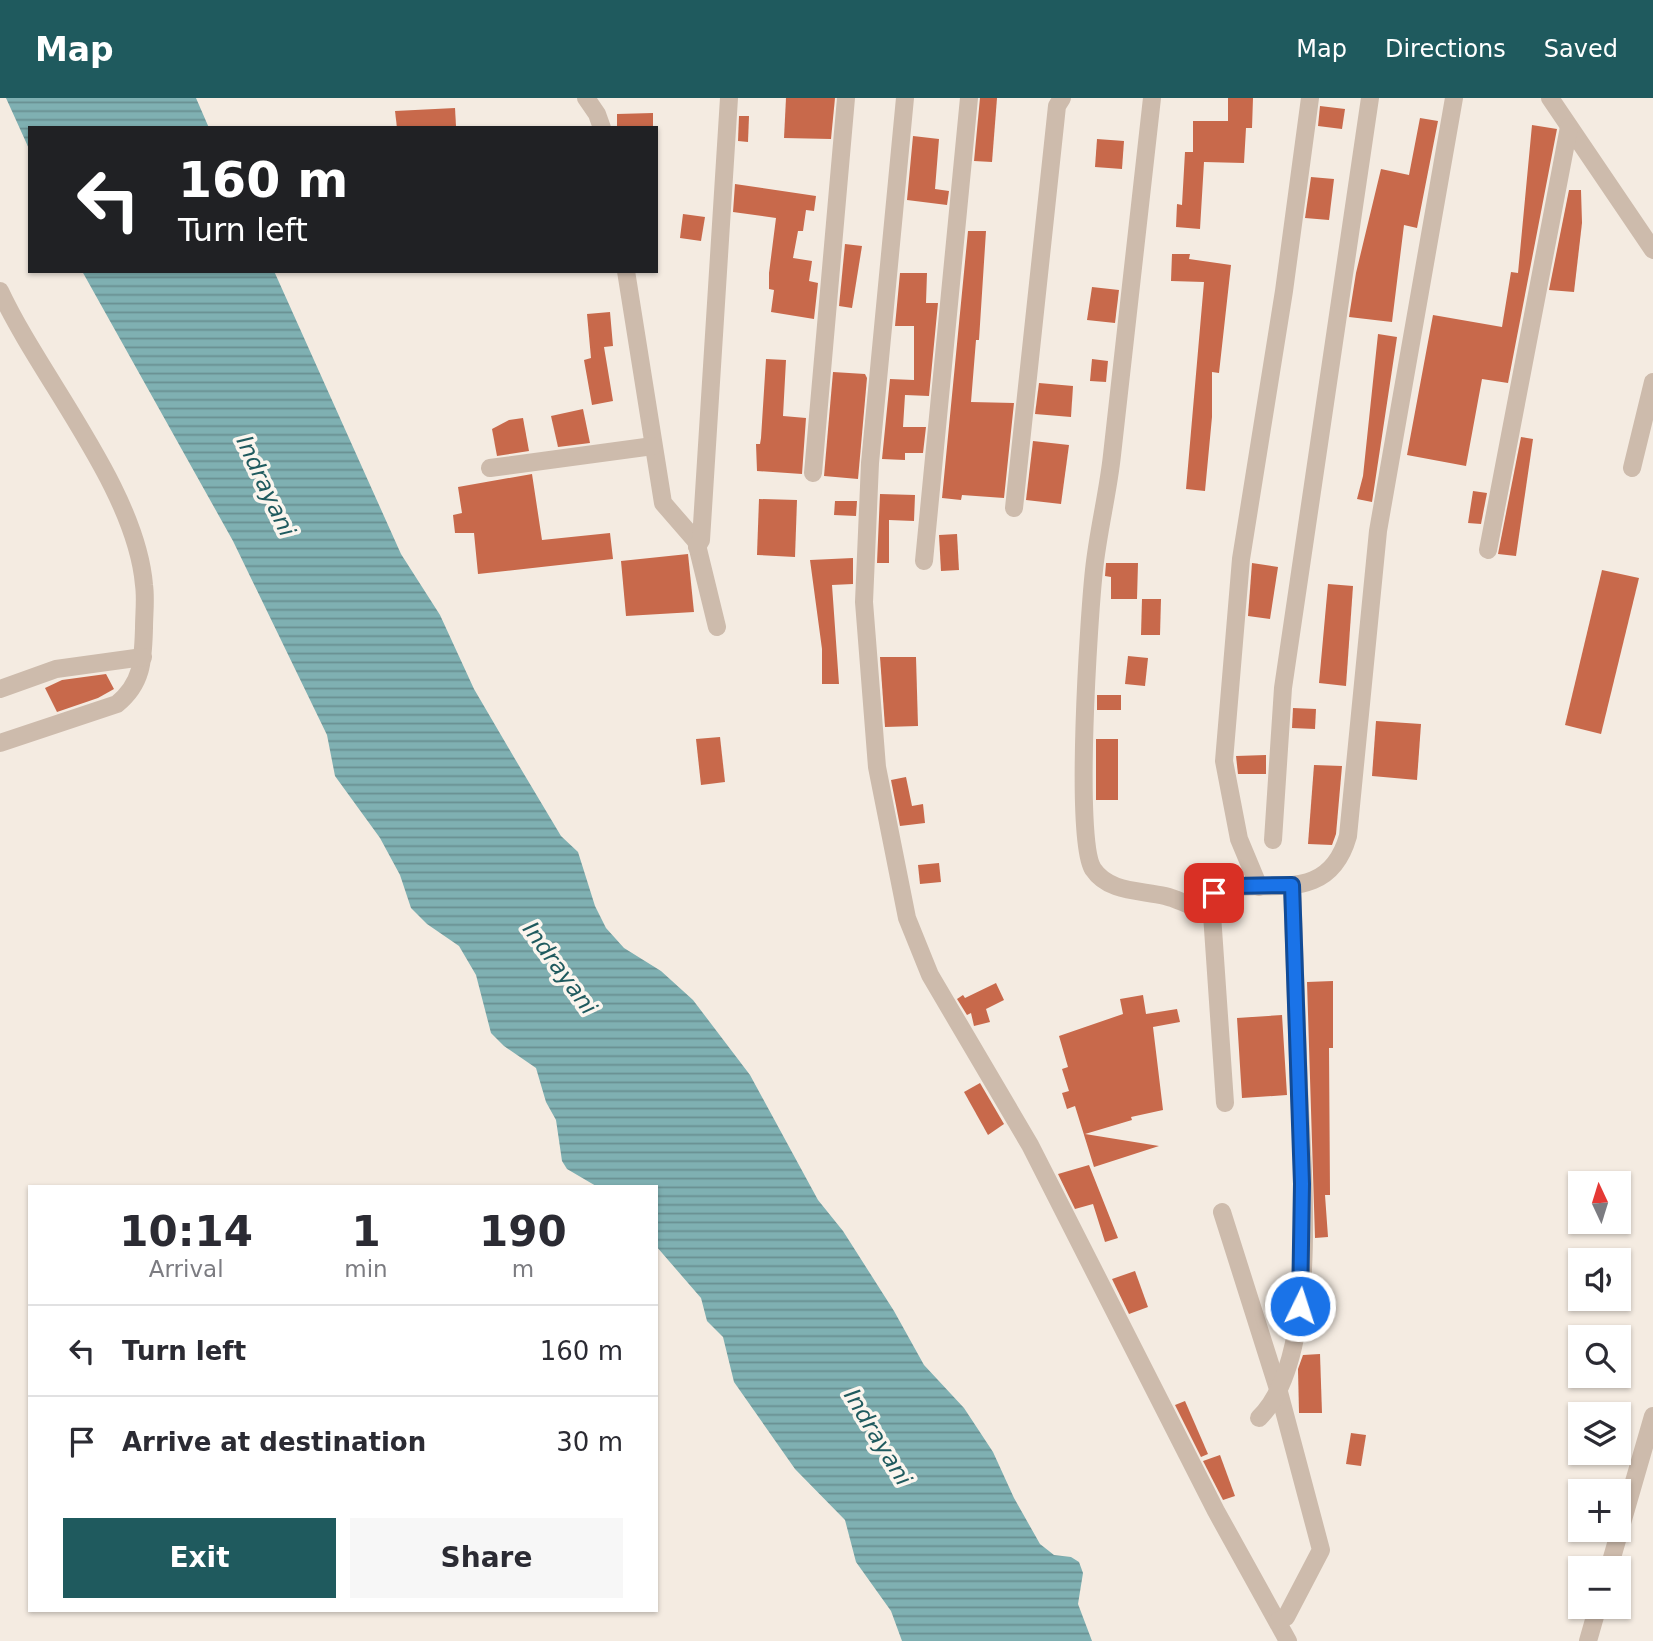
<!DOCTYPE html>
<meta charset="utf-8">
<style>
:root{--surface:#fff;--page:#f7f7f7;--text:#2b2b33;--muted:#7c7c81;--line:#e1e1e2;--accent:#1f5a5e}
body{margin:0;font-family:"DejaVu Sans",sans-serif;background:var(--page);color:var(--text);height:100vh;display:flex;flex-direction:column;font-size:26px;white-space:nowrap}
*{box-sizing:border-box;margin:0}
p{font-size:23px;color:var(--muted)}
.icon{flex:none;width:38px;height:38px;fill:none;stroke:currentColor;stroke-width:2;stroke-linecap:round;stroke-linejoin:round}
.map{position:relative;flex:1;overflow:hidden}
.sheet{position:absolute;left:28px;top:1087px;width:630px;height:427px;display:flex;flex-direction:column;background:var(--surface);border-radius:0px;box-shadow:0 2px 5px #0004}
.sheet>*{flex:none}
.banner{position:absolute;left:28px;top:28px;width:630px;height:147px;border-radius:0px;box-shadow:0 2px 5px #0004;background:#202124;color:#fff;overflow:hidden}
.needle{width:46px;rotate:356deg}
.tools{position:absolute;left:1568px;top:1073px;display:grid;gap:14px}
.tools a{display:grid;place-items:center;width:63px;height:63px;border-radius:0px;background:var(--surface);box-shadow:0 2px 5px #0004;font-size:35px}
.pin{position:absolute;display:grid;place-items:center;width:60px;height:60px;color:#fff;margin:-30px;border-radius:14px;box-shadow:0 4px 10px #0006}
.me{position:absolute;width:77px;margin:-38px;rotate:4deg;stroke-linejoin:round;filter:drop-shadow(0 0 5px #0008)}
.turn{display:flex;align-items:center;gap:24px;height:147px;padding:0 35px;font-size:32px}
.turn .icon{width:91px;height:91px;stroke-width:2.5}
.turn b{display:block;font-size:49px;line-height:60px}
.eta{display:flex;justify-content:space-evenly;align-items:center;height:119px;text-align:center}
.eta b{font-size:42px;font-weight:600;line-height:49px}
.cta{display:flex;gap:14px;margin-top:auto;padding:14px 35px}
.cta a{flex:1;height:80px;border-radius:0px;background:var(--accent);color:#fff;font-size:28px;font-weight:600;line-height:80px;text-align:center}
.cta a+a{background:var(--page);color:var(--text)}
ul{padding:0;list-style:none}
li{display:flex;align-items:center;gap:21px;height:91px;padding:0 35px;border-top:2px solid var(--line)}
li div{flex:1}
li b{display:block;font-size:26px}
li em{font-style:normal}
header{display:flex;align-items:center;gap:42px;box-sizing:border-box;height:98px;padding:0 35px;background:var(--accent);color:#fff}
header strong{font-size:33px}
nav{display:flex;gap:38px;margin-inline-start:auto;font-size:24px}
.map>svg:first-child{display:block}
.water{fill:url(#water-rules)}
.building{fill:#c8694b}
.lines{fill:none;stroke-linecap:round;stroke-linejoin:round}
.minor{stroke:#cdbbac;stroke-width:18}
.route-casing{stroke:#114b97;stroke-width:18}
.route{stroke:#1a73e8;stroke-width:12}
.labels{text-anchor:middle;stroke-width:7;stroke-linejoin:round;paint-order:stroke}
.water-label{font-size:23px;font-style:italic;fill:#1f5a5e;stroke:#fbf5ee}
</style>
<header>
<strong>Map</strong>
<nav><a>Map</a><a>Directions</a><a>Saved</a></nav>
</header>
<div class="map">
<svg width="1653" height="1543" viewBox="0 0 1653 1543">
<defs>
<pattern id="water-rules" width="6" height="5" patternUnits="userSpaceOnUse" patternTransform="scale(1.75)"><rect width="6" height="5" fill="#7fb0b2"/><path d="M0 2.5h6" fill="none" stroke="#699091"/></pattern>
</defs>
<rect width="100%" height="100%" fill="#f4ebe1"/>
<!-- water -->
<g class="water">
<polygon points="6,0 196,0 209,30 30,30 30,53"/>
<polygon points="82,173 274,173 401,456 440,517 474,591 515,661 561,738 578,754 595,808 606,830 624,850 661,873 693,902 750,977 818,1102 843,1133 894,1213 924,1267 964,1310 993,1354 1014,1400 1040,1446 1054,1457 1071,1459 1079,1464 1083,1475 1078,1506 1092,1543 902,1543 891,1513 856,1464 845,1422 795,1371 734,1284 723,1239 707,1223 701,1200 656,1148 656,1088 596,1088 567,1071 562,1063 556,1022 546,1004 536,970 504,948 491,935 476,877 459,848 427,826 411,810 400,777 380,740 335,678 327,637 233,443"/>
</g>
<!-- building -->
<g class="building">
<polygon points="786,0 835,0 831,41 784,40"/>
<polygon points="980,0 997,0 992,64 974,63"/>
<polygon points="1228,0 1253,0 1252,30 1246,30 1244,65 1204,64 1200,131 1176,129 1177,106 1182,107 1185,54 1193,54 1193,23 1228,23"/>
<polygon points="1320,8 1345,11 1342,31 1318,28"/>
<polygon points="455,10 456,28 397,30 395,13"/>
<polygon points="653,15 653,30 617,30 617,16"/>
<polygon points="739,18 749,18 748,44 738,43"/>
<polygon points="1420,20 1438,23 1417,130 1404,127 1392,224 1349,219 1356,175 1381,71 1409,77"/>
<polygon points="1532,27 1557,31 1508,285 1482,281 1466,368 1407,357 1433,217 1502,229 1511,174 1518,175"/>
<polygon points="913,38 939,41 935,91 949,93 947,107 907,102"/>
<polygon points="1097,41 1124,43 1122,71 1095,69"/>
<polygon points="1311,79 1334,81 1329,122 1305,120"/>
<polygon points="735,86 816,98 814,113 806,112 803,133 798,133 793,160 812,163 809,183 818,185 814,221 771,214 774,192 769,191 769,175 776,120 733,114"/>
<polygon points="1569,92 1581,92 1582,125 1574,194 1549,192"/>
<polygon points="683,116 705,119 701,143 680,140"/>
<polygon points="968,133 986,133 979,242 976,242 971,304 1014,305 1004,400 962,397 961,402 942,400"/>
<polygon points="845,146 862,148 852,210 839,208"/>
<polygon points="1172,156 1190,156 1189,161 1231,167 1219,275 1212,274 1212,319 1205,393 1186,391 1204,184 1171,183"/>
<polygon points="900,175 927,175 926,205 938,205 929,298 905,297 903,329 926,329 923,355 905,355 905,362 882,361 890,281 914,282 914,228 895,228"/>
<polygon points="1092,189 1119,192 1115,225 1087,222"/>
<polygon points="610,214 613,248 604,249 613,303 592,307 584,262 591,260 587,216"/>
<polygon points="1378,236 1397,239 1372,404 1357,401 1363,378"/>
<polygon points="766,261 786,262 783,318 806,320 802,376 757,373 756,346 760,346 761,340"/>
<polygon points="1092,261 1108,263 1106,284 1090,283"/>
<polygon points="833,274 865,276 867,280 858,381 824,378"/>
<polygon points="1039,285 1073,288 1071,319 1035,316"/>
<polygon points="583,311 590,345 558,349 551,318"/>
<polygon points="523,320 529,353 497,358 492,331 509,322"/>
<polygon points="1521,339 1533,341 1516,458 1498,456"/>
<polygon points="1033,343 1069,347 1061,406 1026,402"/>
<polygon points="532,376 542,442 610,435 613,461 478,476 474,435 455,435 453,417 462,415 458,389"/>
<polygon points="1473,393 1487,395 1481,426 1468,425"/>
<polygon points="880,396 915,397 914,423 889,422 889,465 877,465"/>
<polygon points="759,401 797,402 795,459 757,457"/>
<polygon points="835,403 857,403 856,418 834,417"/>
<polygon points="957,436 959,472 941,473 939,437"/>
<polygon points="688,456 694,514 626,518 621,463"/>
<polygon points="853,460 853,486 832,487 839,586 822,586 822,551 810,462"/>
<polygon points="1106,465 1138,465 1137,501 1111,501 1111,479 1105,478"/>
<polygon points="1252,465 1278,469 1270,521 1248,518"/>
<polygon points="1602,472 1639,480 1601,636 1565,627"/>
<polygon points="1328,486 1353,488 1346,588 1319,585"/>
<polygon points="1142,501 1161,501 1160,537 1141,537"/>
<polygon points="1128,558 1148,560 1145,588 1125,586"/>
<polygon points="880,559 916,559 918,628 885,629"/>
<polygon points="106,576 114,591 98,600 57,614 45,590 62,582"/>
<rect x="1097" y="597" width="24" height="15"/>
<polygon points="1293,610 1316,611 1315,631 1292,630"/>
<polygon points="1376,623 1421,626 1417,682 1372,678"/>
<polygon points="720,639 725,684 701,687 696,641"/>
<rect x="1096" y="641" width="22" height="61"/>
<polygon points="1266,657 1266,676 1238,676 1236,658"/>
<polygon points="1314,667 1342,668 1336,736 1332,747 1308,746"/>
<polygon points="906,679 912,708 923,706 925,725 900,728 891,682"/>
<polygon points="939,765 941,784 920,786 918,767"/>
<polygon points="1333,883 1333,950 1329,950 1330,1097 1325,1097 1328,1139 1315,1140 1307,884"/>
<polygon points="996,885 1004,902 986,911 990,924 974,928 971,915 967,917 957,901 963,897 965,900"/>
<polygon points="1143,897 1146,916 1177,911 1180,924 1153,929 1163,1012 1131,1019 1132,1022 1085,1036 1159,1048 1094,1069 1075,1008 1067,1011 1062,995 1069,993 1062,971 1068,969 1059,938 1123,916 1120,901"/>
<polygon points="1282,917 1287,997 1242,1000 1237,920"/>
<polygon points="980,985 1004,1026 988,1037 964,994"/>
<polygon points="1089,1067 1118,1140 1105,1144 1093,1106 1075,1111 1058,1076"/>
<polygon points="1135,1173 1148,1209 1129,1216 1112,1181"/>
<polygon points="1320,1256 1322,1315 1299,1315 1298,1271 1303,1257"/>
<polygon points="1185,1303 1208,1356 1201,1359 1175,1307"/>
<polygon points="1351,1335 1366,1337 1361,1368 1346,1366"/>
<polygon points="1220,1357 1235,1398 1223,1402 1203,1363"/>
</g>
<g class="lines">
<!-- minor -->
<g class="minor">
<polyline points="586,0 597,16 602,30"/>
<polyline points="905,0 870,365 864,504 877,669 907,820 930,877 1030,1047 1216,1413 1288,1543"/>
<path d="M1152,0c-14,119 -26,238 -40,357 -4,38 -14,76 -18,115 -5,46 -20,270 -1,299 16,24 48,21 72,27 17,4 26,13 45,13"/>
<polyline points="1550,0 1653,152"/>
<polyline points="626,173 663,405 696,443 717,529"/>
<path d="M0,193c41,88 136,198 144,294 2,14 0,29 0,43 -1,31 -1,55 -27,76l-117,39"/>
<polyline points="490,370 653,348"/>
<polyline points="1632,370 1653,284"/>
<polyline points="813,375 846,0"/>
<polyline points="1014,410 1057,8 1062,0"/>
<polyline points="697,449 701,442 729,0"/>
<polyline points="1488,452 1569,29"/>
<polyline points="924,463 969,0"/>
<polyline points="0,591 56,571 143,559"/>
<polyline points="1273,742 1283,590 1370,0"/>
<polyline points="1259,789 1239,741 1224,663 1241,461 1284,193 1310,0"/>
<path d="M1225,1005l-14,-203 9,-12c54,-7 109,15 128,-52l30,-305 76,-433"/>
<polyline points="1222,1114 1279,1294 1321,1452 1286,1519 1278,1523"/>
<path d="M1259,1320c62,-61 43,-247 40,-331 -2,-67 -5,-135 -7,-202"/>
<polyline points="1609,1470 1653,1318"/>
<polyline points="1588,1543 1598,1508"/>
</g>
</g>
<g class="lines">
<!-- route casing -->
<g class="route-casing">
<polyline id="route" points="1214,795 1233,788 1292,787 1302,1086 1300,1208"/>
</g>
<!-- route -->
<use href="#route" class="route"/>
</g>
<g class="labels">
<!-- water labels -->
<g class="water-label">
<text transform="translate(266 388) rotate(65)" y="8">Indrayani</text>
<text transform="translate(560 870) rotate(54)" y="8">Indrayani</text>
<text transform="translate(878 1339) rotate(59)" y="8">Indrayani</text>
</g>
</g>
</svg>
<div class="tools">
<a><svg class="needle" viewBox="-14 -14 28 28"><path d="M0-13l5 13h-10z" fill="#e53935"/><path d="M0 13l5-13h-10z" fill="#7c7c81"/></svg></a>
<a><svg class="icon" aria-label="sound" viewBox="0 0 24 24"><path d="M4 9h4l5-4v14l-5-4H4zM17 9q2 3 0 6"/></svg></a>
<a><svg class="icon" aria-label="search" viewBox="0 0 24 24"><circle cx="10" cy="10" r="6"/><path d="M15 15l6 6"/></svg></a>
<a><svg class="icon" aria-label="layers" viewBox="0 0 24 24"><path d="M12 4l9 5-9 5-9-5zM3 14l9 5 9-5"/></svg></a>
<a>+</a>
<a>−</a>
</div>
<div class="pin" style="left:1214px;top:795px;background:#d93025"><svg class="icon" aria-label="arrive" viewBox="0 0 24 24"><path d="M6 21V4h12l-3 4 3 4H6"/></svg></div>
<svg class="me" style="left:1300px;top:1208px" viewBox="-20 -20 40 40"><circle r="17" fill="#1a73e8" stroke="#fff" stroke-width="3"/><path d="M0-11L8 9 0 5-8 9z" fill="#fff"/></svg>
<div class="banner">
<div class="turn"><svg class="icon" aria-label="left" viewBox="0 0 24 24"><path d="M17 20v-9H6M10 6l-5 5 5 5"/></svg><div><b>160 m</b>Turn left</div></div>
</div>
<section class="sheet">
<div class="eta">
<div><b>10:14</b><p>Arrival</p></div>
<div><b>1</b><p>min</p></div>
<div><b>190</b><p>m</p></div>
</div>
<ul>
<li><svg class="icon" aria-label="left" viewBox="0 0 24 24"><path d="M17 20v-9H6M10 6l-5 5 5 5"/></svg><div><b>Turn left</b></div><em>160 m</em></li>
<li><svg class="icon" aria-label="arrive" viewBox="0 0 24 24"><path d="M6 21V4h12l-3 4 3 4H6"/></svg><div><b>Arrive at destination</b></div><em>30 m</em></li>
</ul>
<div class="cta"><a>Exit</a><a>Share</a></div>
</section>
</div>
